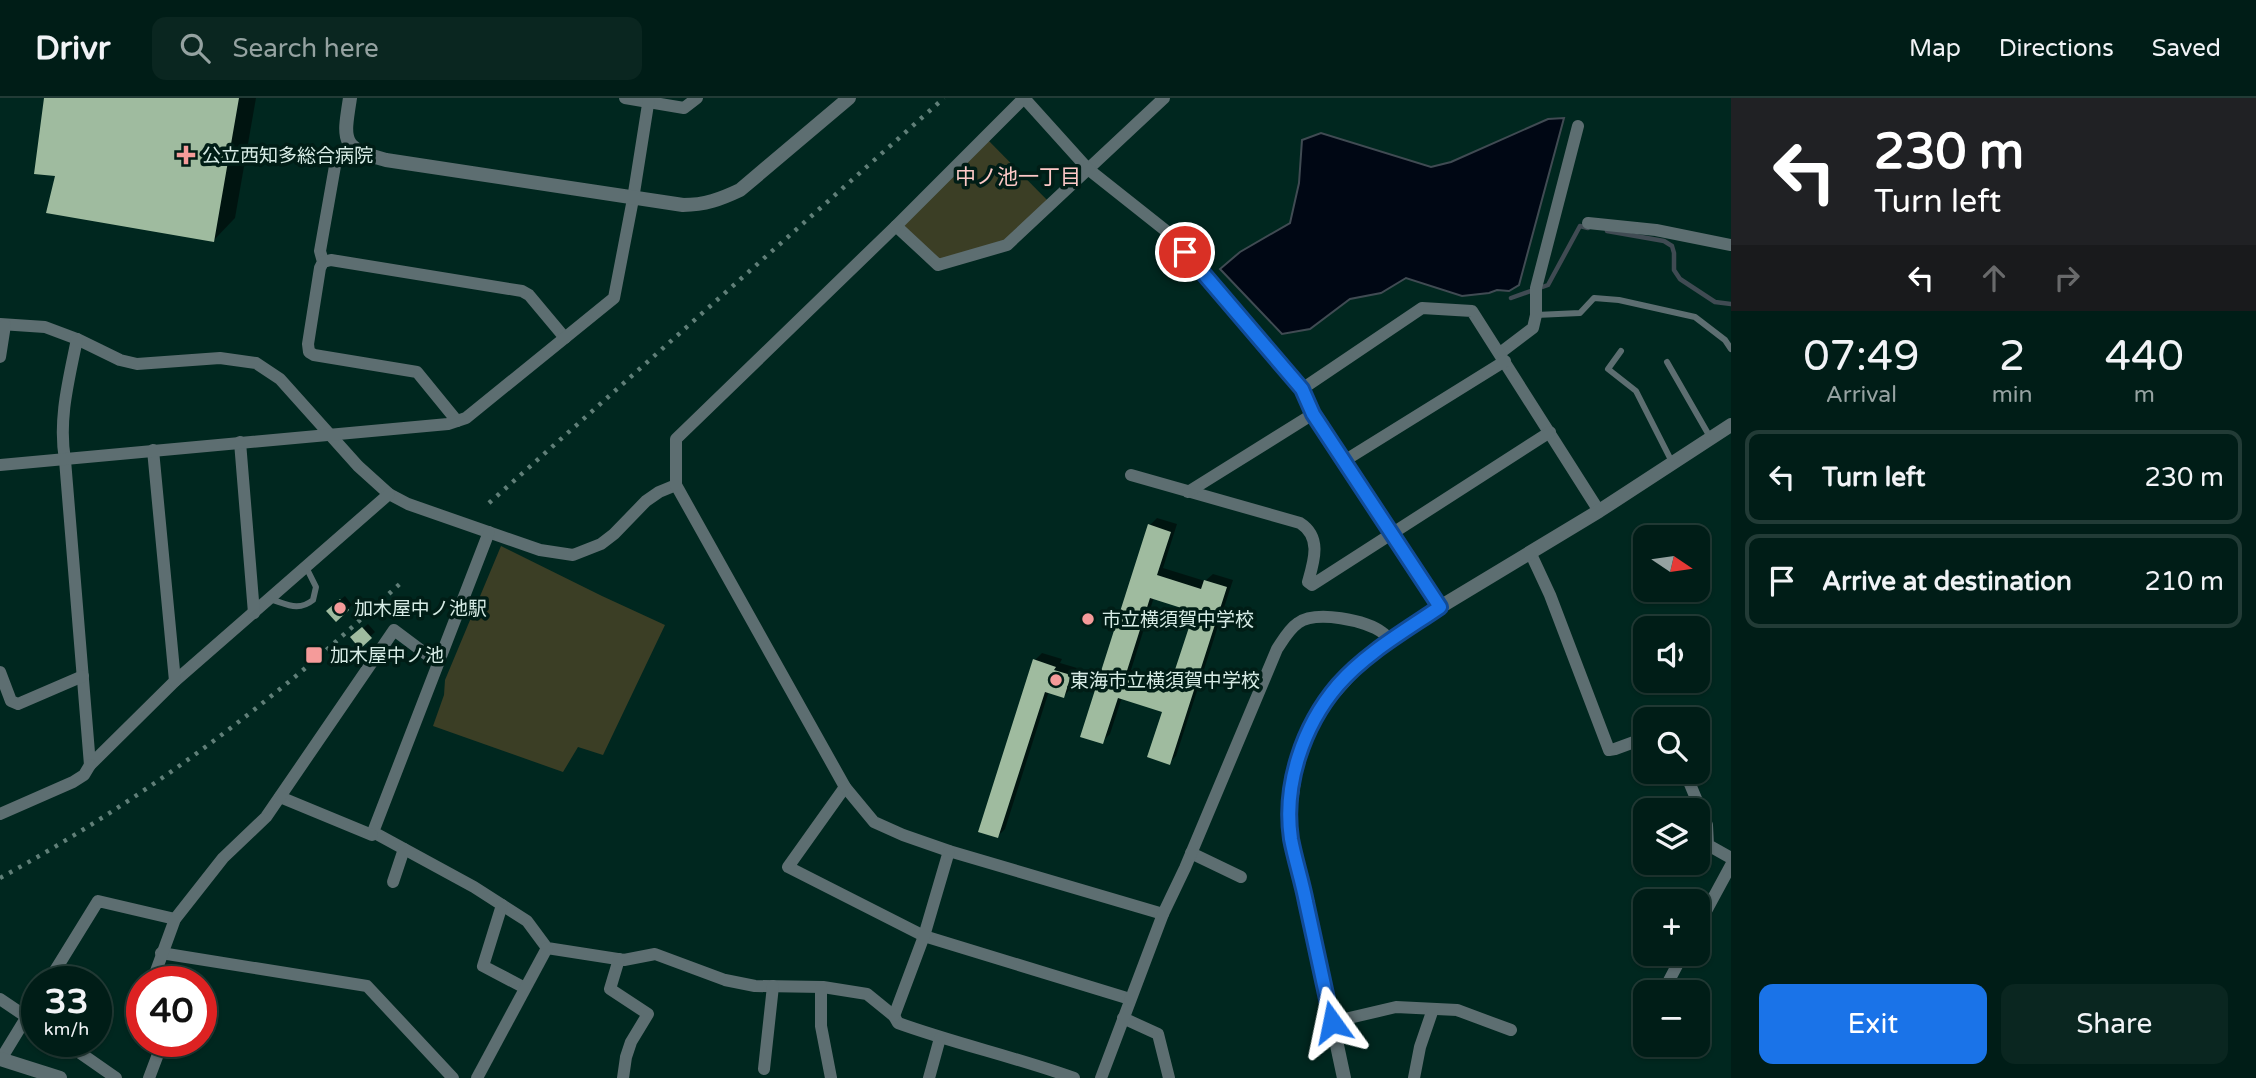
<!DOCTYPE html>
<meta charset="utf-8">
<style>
:root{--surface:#001d17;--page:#0a2620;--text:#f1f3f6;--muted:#95a2a1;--line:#223b36;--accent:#1a73e8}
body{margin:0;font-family:"Varela Round","Noto Sans JP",sans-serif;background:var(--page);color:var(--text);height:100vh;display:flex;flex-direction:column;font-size:26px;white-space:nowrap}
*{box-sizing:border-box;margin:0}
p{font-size:23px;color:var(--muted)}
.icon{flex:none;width:38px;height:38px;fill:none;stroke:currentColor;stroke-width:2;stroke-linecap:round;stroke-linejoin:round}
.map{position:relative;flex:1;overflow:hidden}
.side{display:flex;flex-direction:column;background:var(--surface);width:525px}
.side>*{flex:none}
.banner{background:#202124;color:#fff;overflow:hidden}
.needle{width:46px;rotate:103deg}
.fabs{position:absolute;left:1633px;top:427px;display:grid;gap:14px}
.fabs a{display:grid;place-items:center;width:77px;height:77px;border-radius:14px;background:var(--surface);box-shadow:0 2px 5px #0004,0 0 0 2px var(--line);font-size:35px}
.speed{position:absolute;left:21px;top:868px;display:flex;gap:14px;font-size:35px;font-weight:700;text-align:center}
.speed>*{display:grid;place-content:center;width:91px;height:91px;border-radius:50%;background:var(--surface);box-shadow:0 2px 5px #0004,0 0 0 2px var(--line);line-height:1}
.speed small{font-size:18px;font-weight:400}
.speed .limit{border:10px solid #d22;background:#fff;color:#111}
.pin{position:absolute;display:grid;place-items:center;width:60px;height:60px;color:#fff;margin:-30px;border:4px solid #fff;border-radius:50%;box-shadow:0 2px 7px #0007}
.me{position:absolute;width:77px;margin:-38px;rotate:348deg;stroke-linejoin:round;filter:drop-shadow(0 0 5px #0008)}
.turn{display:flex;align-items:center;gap:24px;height:147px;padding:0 28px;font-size:32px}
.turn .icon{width:91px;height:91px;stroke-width:2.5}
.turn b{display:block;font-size:49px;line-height:60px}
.lanes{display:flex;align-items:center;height:66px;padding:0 28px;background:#0003;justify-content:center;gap:35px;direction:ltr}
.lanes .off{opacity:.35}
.eta{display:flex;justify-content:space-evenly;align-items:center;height:119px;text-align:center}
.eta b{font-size:42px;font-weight:600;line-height:49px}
.cta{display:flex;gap:14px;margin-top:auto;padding:14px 28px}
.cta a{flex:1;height:80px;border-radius:14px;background:var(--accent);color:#fff;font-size:28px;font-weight:600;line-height:80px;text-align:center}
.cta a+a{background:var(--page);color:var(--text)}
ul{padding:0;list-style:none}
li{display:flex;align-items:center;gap:21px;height:94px;margin:0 14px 10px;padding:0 14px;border:4px solid var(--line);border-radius:14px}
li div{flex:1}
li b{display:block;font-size:26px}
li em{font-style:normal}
header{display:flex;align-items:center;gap:42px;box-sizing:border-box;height:98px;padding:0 35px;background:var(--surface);border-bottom:2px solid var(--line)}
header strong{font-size:33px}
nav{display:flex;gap:38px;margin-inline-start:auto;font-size:24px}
.search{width:490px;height:63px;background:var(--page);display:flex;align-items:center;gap:18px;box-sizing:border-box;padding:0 24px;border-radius:14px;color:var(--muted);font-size:26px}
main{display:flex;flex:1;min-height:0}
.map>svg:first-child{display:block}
.green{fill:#3b3e25}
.water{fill:#000714;stroke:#404b53;stroke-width:2}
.shadow{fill:#0007;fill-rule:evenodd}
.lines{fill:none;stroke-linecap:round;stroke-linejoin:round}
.stream{stroke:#404b53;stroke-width:4.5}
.building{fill:#9fbb9f;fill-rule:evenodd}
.service{stroke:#5d6e71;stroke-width:6}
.minor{stroke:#5d6e71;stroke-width:12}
.tertiary{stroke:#5d6e71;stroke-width:14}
.rail{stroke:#607f78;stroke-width:4.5;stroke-dasharray:3.5 7;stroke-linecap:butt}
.route-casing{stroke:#114b97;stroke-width:18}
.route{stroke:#1a73e8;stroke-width:12}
.poi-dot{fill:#f59b9a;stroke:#001d16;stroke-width:2.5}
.labels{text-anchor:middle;stroke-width:7;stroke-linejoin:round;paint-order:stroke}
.poi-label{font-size:19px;fill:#d6ebe5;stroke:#001d16;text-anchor:start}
.neighbourhood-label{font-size:21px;fill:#fdc9c7;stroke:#001d16}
</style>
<header>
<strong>Drivr</strong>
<div class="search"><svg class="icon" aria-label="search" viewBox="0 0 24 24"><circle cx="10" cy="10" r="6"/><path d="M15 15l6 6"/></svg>Search here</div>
<nav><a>Map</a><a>Directions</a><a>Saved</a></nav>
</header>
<main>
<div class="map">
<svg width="1731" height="980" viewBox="0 0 1731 980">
<rect width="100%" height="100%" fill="#00271f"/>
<!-- green -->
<g class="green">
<polygon points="985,39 1051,106 1007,147 938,167 896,128"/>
<polygon points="501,448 602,498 665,527 603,657 578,649 563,674 433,628 444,597 445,582"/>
</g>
<!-- water -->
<polygon class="water" points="1564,20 1519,187 1509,193 1497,192 1489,195 1462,198 1406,180 1381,195 1350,201 1310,231 1282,236 1220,171 1240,154 1290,125 1299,85 1302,42 1321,35 1431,69 1451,64 1548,21"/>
<!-- shadow -->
<g class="shadow">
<polygon points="46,0 256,0 235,120 214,142"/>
<path d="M1157,420l20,6 -14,44 42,13 8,-7 20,6 -57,176 -7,7 -5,-52 -42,-14 -12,37 -8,8 48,-217zM1154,499l42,14 -23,72 -42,-13z"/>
<polygon points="345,498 352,507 336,522 332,508"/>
<polygon points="368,526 375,534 360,548 353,539"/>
<polygon points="1042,555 1062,561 1060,565 1077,570 1071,590 1064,598 1049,593 1005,731 998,738 1035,562"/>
</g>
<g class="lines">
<!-- stream -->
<g class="stream">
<polyline points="1607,133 1664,143 1672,148 1674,155 1674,172 1680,181 1715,204 1731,206"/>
<polyline points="1511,200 1548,187 1580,128 1588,130"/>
</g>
</g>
<!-- building -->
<g class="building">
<polygon points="44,0 239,0 214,144 46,115 55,78 34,76"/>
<path d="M1148,426l23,8 -14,43 44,14 3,-9 23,7 -57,178 -23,-8 15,-45 -44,-14 -15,46 -23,-7zM1150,500l44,14 -26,79 -43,-14z"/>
<polygon points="340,501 349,512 336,524 326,513"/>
<polygon points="362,529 372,540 360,551 350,539"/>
<polygon points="1033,561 1056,569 1054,572 1071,577 1064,600 1045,594 998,740 978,734"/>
</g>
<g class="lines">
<!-- service -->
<g class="service">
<polyline points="1536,217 1580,215 1594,200 1619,202 1695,219 1725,242 1731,251"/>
<polyline points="1621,253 1608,271 1636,293 1672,364"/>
<polyline points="1667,264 1710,339"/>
<path d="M270,501c17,5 28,13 43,1l3,-13 -10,-20"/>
</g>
<!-- minor -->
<g class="minor">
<polyline points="625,0 684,10 697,0"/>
<polyline points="351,49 341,57 335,68 320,153 323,164 320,170 308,246 309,254 314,257 417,274 457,323"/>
<polyline points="1588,125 1656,132 1731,147"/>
<polyline points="896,128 938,167 1007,147 1164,0"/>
<polyline points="323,164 331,162 522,193 529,197 565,240"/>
<polyline points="0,226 45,229 77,241 120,262 137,266 220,260 256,265 280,281 358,368 389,396 408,406 540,452 573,457 601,446 614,436 646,403 659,394 676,387"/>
<path d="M77,241c-8,40 -19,80 -12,121l25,305 85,-84 214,-187"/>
<polyline points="1500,255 1533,230 1536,217 1536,190 1578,28"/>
<polyline points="0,259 5,227"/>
<polyline points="1302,291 1422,210 1472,213 1599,413"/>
<polyline points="240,344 254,515"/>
<polyline points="153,352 175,583"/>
<polyline points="1344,363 1505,263"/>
<polyline points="0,367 448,326 466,320 614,200 633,101 649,0"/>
<path d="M1131,377l169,48c22,14 14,38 8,59l4,3 238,-153"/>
<polyline points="1188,394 1313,316"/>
<path d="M489,434l-116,300 101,55 53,34 20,27 77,12 31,-6 70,26 30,6 68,1 44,7 27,22 4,7c58,21 118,34 176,55"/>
<polyline points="1530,454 1550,497 1609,652 1615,651 1645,640"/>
<polyline points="0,574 11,603 18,606 83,578"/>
<polyline points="1685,674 1707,727 1708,747 1731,760"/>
<polyline points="845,689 788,769 924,838 1130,901"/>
<polyline points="280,699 372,737"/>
<polyline points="0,716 73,684 84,677 90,667"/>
<polyline points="1191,755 1241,779"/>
<polyline points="393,784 404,751"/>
<polyline points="502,807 483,868 525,890"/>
<polyline points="1163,816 949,753 903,737 874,724 845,689 676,387 676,341 896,128 1024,0 1088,71 1170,136 1302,291 1313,316 1440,509"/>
<polyline points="1698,828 1731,767"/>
<polyline points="161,855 367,888 453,980"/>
<polyline points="619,861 610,891 648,916 631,944 626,959 623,980"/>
<polyline points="48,884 98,803 175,821"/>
<polyline points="152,884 175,821 223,760 266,719 394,532 438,565"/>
<polyline points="821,889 821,928 831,980"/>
<polyline points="1663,894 1683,856"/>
<polyline points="0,901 37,926"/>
<polyline points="894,918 924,838 949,753"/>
<polyline points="1123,920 1158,936 1169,980"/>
<polyline points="1332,924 1396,909 1457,912 1511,932"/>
<polyline points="63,943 116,980"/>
<polyline points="1,961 37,902"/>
<polyline points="764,971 773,888"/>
<polyline points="149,980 163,943"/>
<polyline points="477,980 547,850"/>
<polyline points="929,980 940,940"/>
<path d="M1101,980l62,-164 22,-46 92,-219c6,-9 12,-20 21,-26 18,-13 68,-3 85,10 1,0 6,7 7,8"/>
<polyline points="1414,980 1420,949 1433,911"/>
</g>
<!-- tertiary -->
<g class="tertiary">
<path d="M350,0c-7,44 -9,50 36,62l297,45c22,0 38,-6 57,-15l109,-92"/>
<polyline points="0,961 60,980"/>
<polyline points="1344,980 1302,783 1291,740 1291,705 1296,667 1307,636 1321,609 1354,572 1368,558 1390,543 1440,509 1599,413 1731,327"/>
</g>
<!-- rail -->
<g class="rail">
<polyline points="489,405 944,0"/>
<path d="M0,780c97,-53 189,-115 275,-185 44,-35 86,-74 128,-112"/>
</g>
</g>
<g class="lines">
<!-- route casing -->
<g class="route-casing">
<path id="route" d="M1185,154l117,137 11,25 127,193c-35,24 -74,46 -102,78 -35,41 -55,100 -47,154 4,21 11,42 15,63 9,40 17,80 26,120"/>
</g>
<!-- route -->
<use href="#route" class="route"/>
</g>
<!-- markers -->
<g class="poi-dot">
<path d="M182.5 46.5h7v7h7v7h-7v7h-7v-7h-7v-7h7z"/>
<circle cx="340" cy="510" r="7"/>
<circle cx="1088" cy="521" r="7"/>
<rect x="305" y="548" width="18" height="18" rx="3.5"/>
<circle cx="1056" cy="582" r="7"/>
</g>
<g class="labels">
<!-- poi labels -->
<g class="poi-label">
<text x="202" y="64">公立西知多総合病院</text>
<text x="354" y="517">加木屋中ノ池駅</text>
<text x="1102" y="528">市立横須賀中学校</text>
<text x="330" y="564">加木屋中ノ池</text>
<text x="1070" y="589">東海市立横須賀中学校</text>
</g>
<!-- neighbourhood labels -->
<g class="neighbourhood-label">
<text x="1018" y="86">中ノ池一丁目</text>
</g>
</g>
</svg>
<div class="fabs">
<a><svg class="needle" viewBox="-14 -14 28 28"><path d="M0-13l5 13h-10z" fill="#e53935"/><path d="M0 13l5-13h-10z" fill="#95a2a1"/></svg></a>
<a><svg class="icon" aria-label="sound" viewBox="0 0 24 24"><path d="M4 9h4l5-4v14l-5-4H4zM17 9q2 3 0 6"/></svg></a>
<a><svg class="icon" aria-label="search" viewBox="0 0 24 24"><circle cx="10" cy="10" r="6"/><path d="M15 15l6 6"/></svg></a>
<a><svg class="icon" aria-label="layers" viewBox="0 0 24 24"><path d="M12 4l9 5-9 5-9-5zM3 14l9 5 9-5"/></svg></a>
<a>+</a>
<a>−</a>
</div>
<div class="speed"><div>33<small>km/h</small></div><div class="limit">40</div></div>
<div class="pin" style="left:1185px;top:154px;background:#d93025"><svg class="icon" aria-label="arrive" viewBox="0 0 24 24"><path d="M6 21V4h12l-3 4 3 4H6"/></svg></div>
<svg class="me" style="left:1332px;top:924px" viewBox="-20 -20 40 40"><path d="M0-17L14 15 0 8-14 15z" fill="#1a73e8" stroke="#fff" stroke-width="4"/></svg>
</div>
<section class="side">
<div class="banner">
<div class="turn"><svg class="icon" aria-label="left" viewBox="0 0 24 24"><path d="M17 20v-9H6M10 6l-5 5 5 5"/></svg><div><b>230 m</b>Turn left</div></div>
<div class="lanes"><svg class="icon" aria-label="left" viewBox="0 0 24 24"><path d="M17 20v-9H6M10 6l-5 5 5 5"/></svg><svg class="icon off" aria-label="ahead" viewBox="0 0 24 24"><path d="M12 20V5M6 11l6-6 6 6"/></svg><svg class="icon off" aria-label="right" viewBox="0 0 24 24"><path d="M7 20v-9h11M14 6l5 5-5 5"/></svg></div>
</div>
<div class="eta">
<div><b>07:49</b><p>Arrival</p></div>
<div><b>2</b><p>min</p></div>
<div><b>440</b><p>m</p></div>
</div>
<ul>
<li><svg class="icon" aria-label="left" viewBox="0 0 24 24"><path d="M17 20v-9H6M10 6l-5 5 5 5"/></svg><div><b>Turn left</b></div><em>230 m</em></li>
<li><svg class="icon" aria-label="arrive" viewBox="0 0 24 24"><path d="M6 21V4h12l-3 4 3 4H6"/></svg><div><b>Arrive at destination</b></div><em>210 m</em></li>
</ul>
<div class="cta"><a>Exit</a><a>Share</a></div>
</section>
</main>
